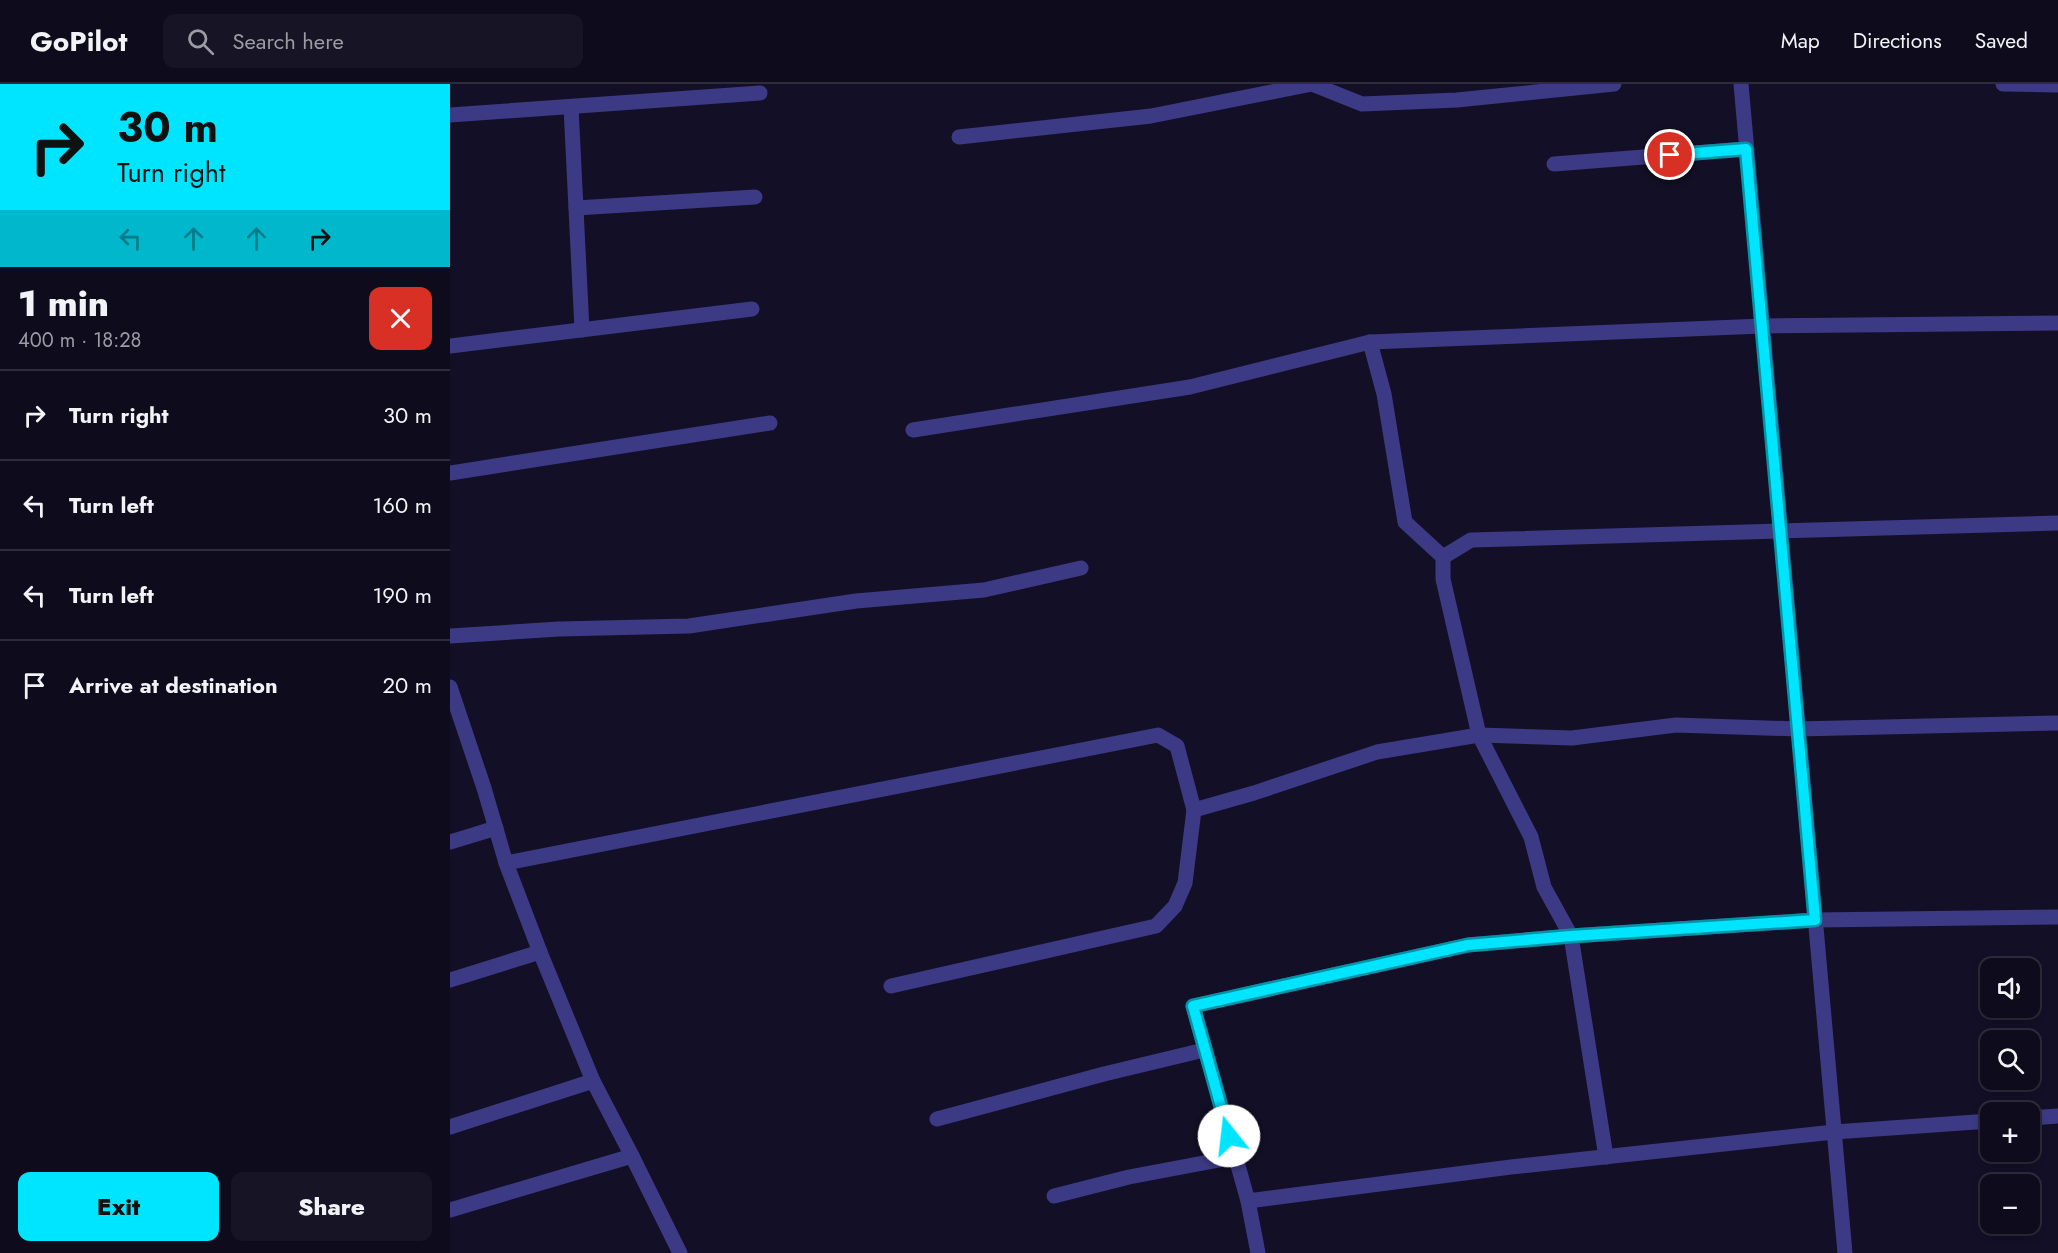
<!DOCTYPE html>
<meta charset="utf-8">
<style>
:root{--surface:#0e0b1c;--page:#171425;--text:#f1f3f6;--muted:#9b9ba3;--line:#2e2b3b;--accent:#00e5ff}
body{margin:0;font-family:Jost,sans-serif;background:var(--page);color:var(--text);height:100vh;display:flex;flex-direction:column;font-size:22px;white-space:nowrap}
*{box-sizing:border-box;margin:0}
p{font-size:20px;color:var(--muted)}
.icon{flex:none;width:33px;height:33px;fill:none;stroke:currentColor;stroke-width:2;stroke-linecap:round;stroke-linejoin:round}
.map{position:relative;flex:1;overflow:hidden}
.sheet{display:flex;flex-direction:column;background:var(--surface);width:450px}
.sheet>*{flex:none}
.hud{background:#00e5ff;color:#111;overflow:hidden}
.buttons{position:absolute;left:1530px;top:874px;display:grid;gap:12px}
.buttons a{display:grid;place-items:center;width:60px;height:60px;border-radius:12px;background:var(--surface);box-shadow:0 3px 9px #0003,0 0 0 2px var(--line);font-size:30px}
.pin{position:absolute;display:grid;place-items:center;width:51px;height:51px;color:#fff;margin:-26px;border:3px solid #fff;border-radius:50%;box-shadow:0 2px 6px #0007}
.me{position:absolute;width:66px;margin:-33px;rotate:344deg;stroke-linejoin:round;filter:drop-shadow(0 0 4px #0008)}
.turn{display:flex;align-items:center;gap:21px;height:126px;padding:0 18px;font-size:27px}
.turn .icon{width:78px;height:78px;stroke-width:2.5}
.turn b{display:block;font-size:42px;line-height:51px}
.lanes{display:flex;align-items:center;height:57px;padding:0 18px;background:#0003;justify-content:center;gap:30px;direction:ltr}
.lanes .off{opacity:.35}
.round{display:grid;place-items:center;flex:none;width:63px;height:63px;border-radius:12px;background:var(--page)}
.headline{display:flex;align-items:center;justify-content:space-between;height:102px;padding:0 18px}
h1{font-size:36px;font-weight:800;line-height:45px}
.cta{display:flex;gap:12px;margin-top:auto;padding:12px 18px}
.cta a{flex:1;height:69px;border-radius:12px;background:var(--accent);color:#111;font-size:24px;font-weight:800;line-height:69px;text-align:center}
.cta a+a{background:var(--page);color:var(--text)}
ul{padding:0;list-style:none}
li{display:flex;align-items:center;gap:18px;height:90px;padding:0 18px;border-top:2px solid var(--line)}
li div{flex:1}
li b{display:block;font-size:22px}
li em{font-style:normal}
header{display:flex;align-items:center;gap:36px;box-sizing:border-box;height:84px;padding:0 30px;background:var(--surface);border-bottom:2px solid var(--line)}
header strong{font-size:28px}
nav{display:flex;gap:33px;margin-inline-start:auto;font-size:21px}
.search{width:420px;height:54px;background:var(--page);display:flex;align-items:center;gap:15px;box-sizing:border-box;padding:0 21px;border-radius:12px;color:var(--muted);font-size:22px}
main{display:flex;flex:1;min-height:0}
.map>svg:first-child{display:block}
.lines{fill:none;stroke-linecap:round;stroke-linejoin:round}
.street{stroke:#3d3a85;stroke-width:15}
.route-casing{stroke:#0095a6;stroke-width:15}
.route{stroke:#00e5ff;stroke-width:10}
</style>
<header>
<strong>GoPilot</strong>
<div class="search"><svg class="icon" aria-label="search" viewBox="0 0 24 24"><circle cx="10" cy="10" r="6"/><path d="M15 15l6 6"/></svg>Search here</div>
<nav><a>Map</a><a>Directions</a><a>Saved</a></nav>
</header>
<main>
<section class="sheet">
<div class="hud">
<div class="turn"><svg class="icon" aria-label="right" viewBox="0 0 24 24"><path d="M7 20v-9h11M14 6l5 5-5 5"/></svg><div><b>30 m</b>Turn right</div></div>
<div class="lanes"><svg class="icon off" aria-label="left" viewBox="0 0 24 24"><path d="M17 20v-9H6M10 6l-5 5 5 5"/></svg><svg class="icon off" aria-label="ahead" viewBox="0 0 24 24"><path d="M12 20V5M6 11l6-6 6 6"/></svg><svg class="icon off" aria-label="ahead" viewBox="0 0 24 24"><path d="M12 20V5M6 11l6-6 6 6"/></svg><svg class="icon" aria-label="right" viewBox="0 0 24 24"><path d="M7 20v-9h11M14 6l5 5-5 5"/></svg></div>
</div>
<div class="headline"><div><h1>1 min</h1><p>400 m · 18:28</p></div><a class="round" style="background:#d93025;color:#fff"><svg class="icon" aria-label="close" viewBox="0 0 24 24"><path d="M6 6l12 12M18 6L6 18"/></svg></a></div>
<ul>
<li><svg class="icon" aria-label="right" viewBox="0 0 24 24"><path d="M7 20v-9h11M14 6l5 5-5 5"/></svg><div><b>Turn right</b></div><em>30 m</em></li>
<li><svg class="icon" aria-label="left" viewBox="0 0 24 24"><path d="M17 20v-9H6M10 6l-5 5 5 5"/></svg><div><b>Turn left</b></div><em>160 m</em></li>
<li><svg class="icon" aria-label="left" viewBox="0 0 24 24"><path d="M17 20v-9H6M10 6l-5 5 5 5"/></svg><div><b>Turn left</b></div><em>190 m</em></li>
<li><svg class="icon" aria-label="arrive" viewBox="0 0 24 24"><path d="M6 21V4h12l-3 4 3 4H6"/></svg><div><b>Arrive at destination</b></div><em>20 m</em></li>
</ul>
<div class="cta"><a>Exit</a><a>Share</a></div>
</section>
<div class="map">
<svg width="1608" height="1169" viewBox="0 0 1608 1169">
<rect width="100%" height="100%" fill="#130f26"/>
<g class="lines">
<!-- street -->
<g class="street">
<polyline points="1291,0 1395,1169"/>
<polyline points="1553,0 1608,1"/>
<polyline points="121,23 132,246"/>
<polyline points="0,31 310,9"/>
<polyline points="509,53 701,32 862,0 912,20 1007,16 1164,0"/>
<polyline points="1104,80 1296,65"/>
<polyline points="126,124 305,113"/>
<polyline points="920,258 934,310 955,438 993,473 993,495 1029,651 1081,753 1094,803 1121,852 1156,1073"/>
<polyline points="0,262 302,225"/>
<polyline points="463,346 740,303 920,258 1312,242 1608,239"/>
<polyline points="0,389 320,339"/>
<polyline points="993,473 1021,456 1608,439"/>
<polyline points="0,552 109,545 239,542 406,517 534,506 631,484"/>
<polyline points="0,603 34,704 56,779 90,868 143,997 182,1072 230,1169"/>
<polyline points="744,726 804,709 927,668 1029,651 1122,654 1226,641 1348,645 1608,639"/>
<polyline points="0,758 46,744"/>
<polyline points="56,779 708,651 727,662 744,726 735,799 725,822 706,842 441,902"/>
<polyline points="0,896 90,868"/>
<polyline points="1580,1034 1608,1032"/>
<polyline points="487,1035 654,990 754,966"/>
<polyline points="1540,1037 1384,1048 1061,1083 798,1117 743,922 1018,861 1121,852 1365,836 1608,833"/>
<polyline points="0,1043 143,997"/>
<polyline points="604,1112 679,1093 785,1073"/>
<polyline points="798,1117 808,1169"/>
<polyline points="0,1126 182,1072"/>
</g>
</g>
<g class="lines">
<!-- route casing -->
<g class="route-casing">
<polyline id="route" points="779,1052 743,922 1018,861 1121,852 1365,836 1296,65 1220,71"/>
</g>
<!-- route -->
<use href="#route" class="route"/>
</g>
</svg>
<div class="buttons">
<a><svg class="icon" aria-label="sound" viewBox="0 0 24 24"><path d="M4 9h4l5-4v14l-5-4H4zM17 9q2 3 0 6"/></svg></a>
<a><svg class="icon" aria-label="search" viewBox="0 0 24 24"><circle cx="10" cy="10" r="6"/><path d="M15 15l6 6"/></svg></a>
<a>+</a>
<a>−</a>
</div>
<div class="pin" style="left:1220px;top:71px;background:#d93025"><svg class="icon" aria-label="arrive" viewBox="0 0 24 24"><path d="M6 21V4h12l-3 4 3 4H6"/></svg></div>
<svg class="me" style="left:779px;top:1052px" viewBox="-20 -20 40 40"><circle r="19" fill="#fff"/><path d="M0-13L10 11 0 6-10 11z" fill="#00e5ff"/></svg>
</div>
</main>
